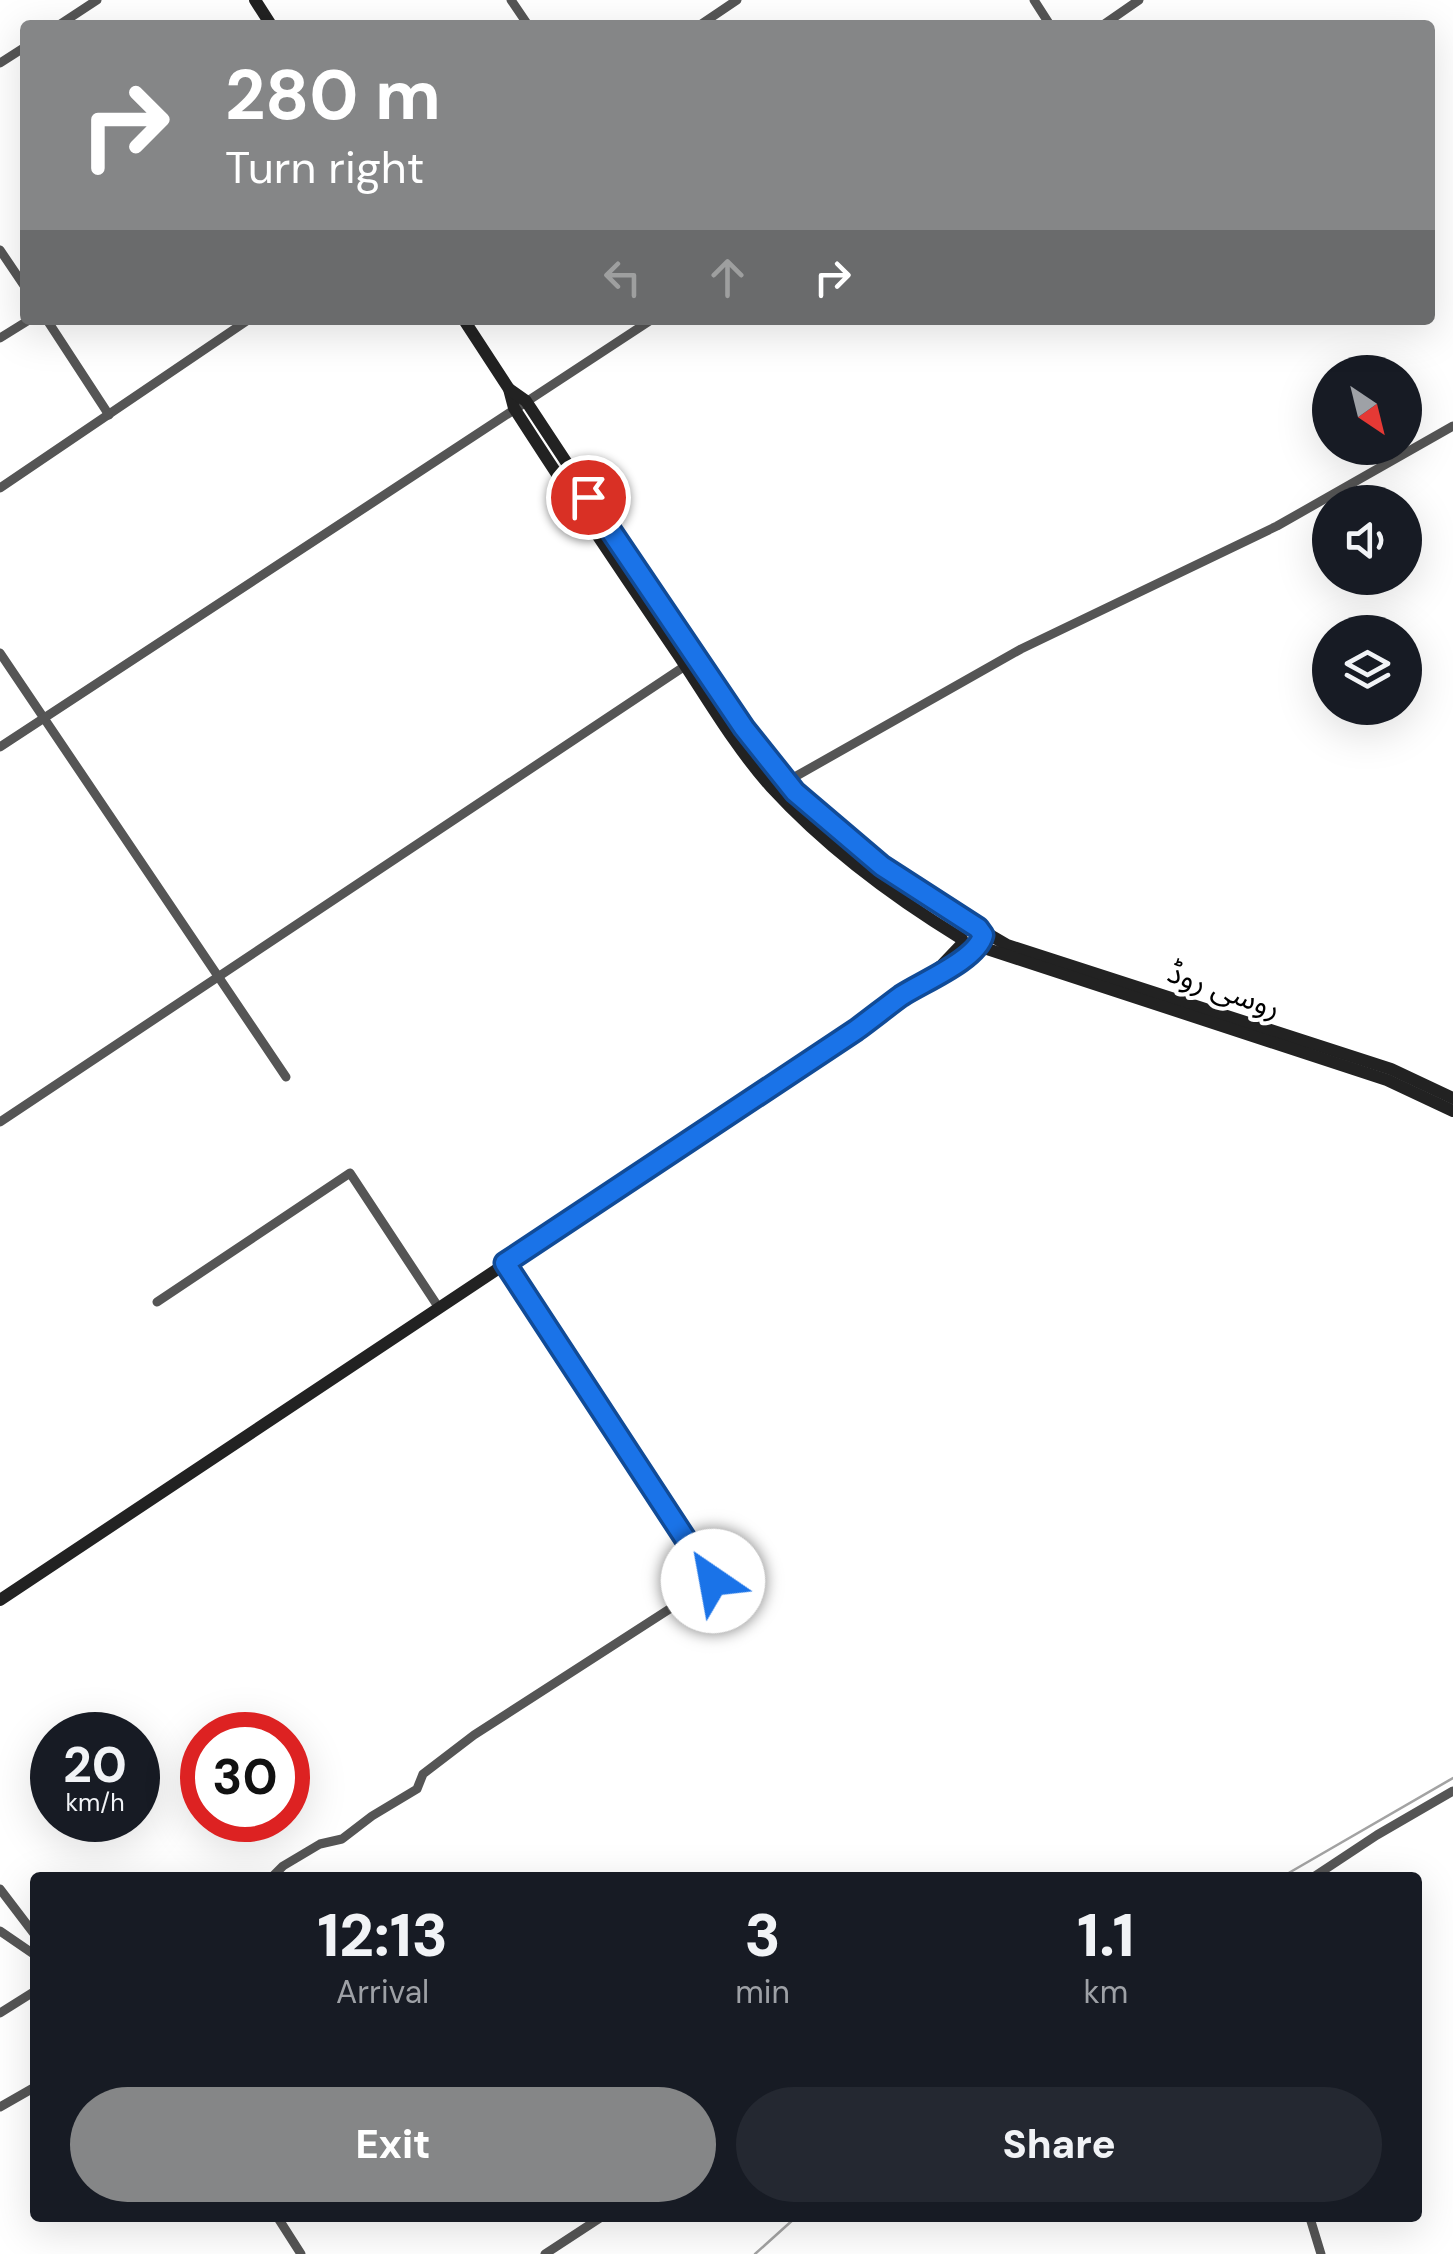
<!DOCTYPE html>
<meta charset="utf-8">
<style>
:root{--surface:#171b24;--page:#242831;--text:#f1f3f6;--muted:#9ea1a6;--accent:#858687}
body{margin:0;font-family:"DM Sans","Noto Sans Arabic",sans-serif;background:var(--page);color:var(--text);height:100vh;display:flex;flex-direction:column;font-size:38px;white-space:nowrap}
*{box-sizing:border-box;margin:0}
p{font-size:32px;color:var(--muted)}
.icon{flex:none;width:55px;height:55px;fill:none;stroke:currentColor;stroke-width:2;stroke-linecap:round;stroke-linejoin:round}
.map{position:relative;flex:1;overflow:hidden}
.drawer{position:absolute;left:30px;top:1872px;width:1392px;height:350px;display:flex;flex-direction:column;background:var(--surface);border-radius:10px;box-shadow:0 10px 40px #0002}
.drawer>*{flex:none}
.hud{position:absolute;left:20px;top:20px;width:1415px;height:305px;border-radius:10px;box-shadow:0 10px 40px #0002;background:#858687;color:#fff;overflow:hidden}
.needle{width:65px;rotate:145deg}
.tools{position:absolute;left:1312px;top:355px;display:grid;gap:20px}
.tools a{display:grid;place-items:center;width:110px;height:110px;border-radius:50%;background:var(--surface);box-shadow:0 10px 40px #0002;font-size:50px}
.speed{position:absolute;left:30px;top:1712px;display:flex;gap:20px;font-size:50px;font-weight:700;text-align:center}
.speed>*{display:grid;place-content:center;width:130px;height:130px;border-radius:50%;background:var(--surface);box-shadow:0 10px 40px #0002;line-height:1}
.speed small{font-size:25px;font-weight:400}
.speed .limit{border:15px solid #d22;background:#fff;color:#111}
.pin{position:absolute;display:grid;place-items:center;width:85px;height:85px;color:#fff;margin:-42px;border:5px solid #fff;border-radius:50%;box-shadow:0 2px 10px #0007}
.me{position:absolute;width:110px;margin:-55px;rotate:327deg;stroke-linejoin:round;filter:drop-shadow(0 0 8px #0008)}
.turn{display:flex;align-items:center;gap:35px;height:210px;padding:0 40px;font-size:45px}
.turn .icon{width:130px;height:130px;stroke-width:2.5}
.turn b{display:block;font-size:70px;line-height:85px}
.lanes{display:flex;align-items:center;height:95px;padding:0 40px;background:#0003;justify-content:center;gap:50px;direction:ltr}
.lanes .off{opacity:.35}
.eta{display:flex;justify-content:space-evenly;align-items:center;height:170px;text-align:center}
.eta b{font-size:60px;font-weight:800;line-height:70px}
.action{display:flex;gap:20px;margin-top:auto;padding:20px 40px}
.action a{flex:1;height:115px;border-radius:60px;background:var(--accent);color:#fff;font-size:40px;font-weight:800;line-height:115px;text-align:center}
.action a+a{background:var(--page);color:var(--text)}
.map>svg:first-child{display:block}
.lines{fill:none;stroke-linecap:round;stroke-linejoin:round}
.stream{stroke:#a3a3a3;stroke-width:2.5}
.minor{stroke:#555;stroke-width:9}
.secondary{stroke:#222;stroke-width:12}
.route-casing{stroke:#114b97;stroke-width:25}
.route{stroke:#1a73e8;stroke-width:18}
.labels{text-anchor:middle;stroke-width:8;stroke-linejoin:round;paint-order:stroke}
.street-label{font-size:30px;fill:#000;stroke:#fff}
</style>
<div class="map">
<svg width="1453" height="2254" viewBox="0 0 1453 2254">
<rect width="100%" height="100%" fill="#fff"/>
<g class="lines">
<!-- stream -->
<g class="stream">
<polyline points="1280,1878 1453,1778"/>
<polyline points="755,2254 795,2218"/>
</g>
<!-- minor -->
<g class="minor">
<polyline points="511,0 528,25"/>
<polyline points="1034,0 1050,25"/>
<polyline points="59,25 97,0"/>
<polyline points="700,25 737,0"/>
<polyline points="1103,25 1139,0"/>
<polyline points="0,63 25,47"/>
<polyline points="0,250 25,287"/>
<polyline points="47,320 109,415"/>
<polyline points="0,338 29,320"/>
<polyline points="0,488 248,320"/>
<polyline points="0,653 286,1077"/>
<polyline points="0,747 651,320"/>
<polyline points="784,783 1021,649 1277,526 1453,426"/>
<polyline points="0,1122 685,666"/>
<polyline points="157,1302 350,1173 439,1308"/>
<polyline points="271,1878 283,1866 320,1844 342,1839 372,1816 417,1789 423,1774 474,1735 713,1581 505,1263"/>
<polyline points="1312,1878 1377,1835 1453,1791"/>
<polyline points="0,1889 35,1935"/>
<polyline points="0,1931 35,1955"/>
<polyline points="0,2013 35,1991"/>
<polyline points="0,2107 35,2087"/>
<polyline points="278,2218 301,2254"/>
<polyline points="1310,2218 1321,2254"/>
<polyline points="545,2254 600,2218"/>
</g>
<!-- secondary -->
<g class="secondary">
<polyline points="255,0 271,25"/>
<path d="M464,320l45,69 5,19c54,84 109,166 165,248 29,44 57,92 92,131 55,60 122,110 191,152"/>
<polyline points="509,389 526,401 694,656 786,782 882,867 975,926"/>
<polyline points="978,928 1007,945 1391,1069 1453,1098"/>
<polyline points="978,946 1387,1080 1453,1111"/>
<polyline points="940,974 974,948"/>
<polyline points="0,1600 857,1030 942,965 963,943"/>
</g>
</g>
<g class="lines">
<!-- route casing -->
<g class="route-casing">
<path id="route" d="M588,497l156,231 51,64 87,74 96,62 5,7c-6,25 -61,47 -82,61 -15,11 -30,23 -45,34l-351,233 208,318"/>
</g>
<!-- route -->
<use href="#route" class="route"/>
</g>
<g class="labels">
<!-- street labels -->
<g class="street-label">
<text transform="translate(1224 990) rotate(19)" y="10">روسی روڈ</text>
</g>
</g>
</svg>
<div class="tools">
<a><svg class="needle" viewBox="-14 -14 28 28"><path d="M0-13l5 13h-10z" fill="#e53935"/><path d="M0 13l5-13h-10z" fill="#9ea1a6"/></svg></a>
<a><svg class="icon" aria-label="sound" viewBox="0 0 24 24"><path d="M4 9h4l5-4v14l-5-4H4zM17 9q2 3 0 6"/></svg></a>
<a><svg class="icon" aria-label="layers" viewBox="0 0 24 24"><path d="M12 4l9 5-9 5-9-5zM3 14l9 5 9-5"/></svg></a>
</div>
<div class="speed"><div>20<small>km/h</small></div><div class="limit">30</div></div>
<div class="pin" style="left:588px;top:497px;background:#d93025"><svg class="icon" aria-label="arrive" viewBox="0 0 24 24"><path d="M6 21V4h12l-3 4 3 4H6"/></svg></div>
<svg class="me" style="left:713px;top:1581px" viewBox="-20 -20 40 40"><circle r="19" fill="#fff"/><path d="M0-13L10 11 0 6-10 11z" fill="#1a73e8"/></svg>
<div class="hud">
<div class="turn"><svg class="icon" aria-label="right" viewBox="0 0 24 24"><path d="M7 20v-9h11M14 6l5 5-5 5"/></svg><div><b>280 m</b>Turn right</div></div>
<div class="lanes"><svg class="icon off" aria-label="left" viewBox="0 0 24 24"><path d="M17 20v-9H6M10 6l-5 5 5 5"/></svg><svg class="icon off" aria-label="ahead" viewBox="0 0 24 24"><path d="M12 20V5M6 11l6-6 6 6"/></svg><svg class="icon" aria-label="right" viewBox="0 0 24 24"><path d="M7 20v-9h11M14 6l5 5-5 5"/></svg></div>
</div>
<section class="drawer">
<div class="eta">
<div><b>12:13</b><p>Arrival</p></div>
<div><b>3</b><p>min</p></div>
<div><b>1.1</b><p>km</p></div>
</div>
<div class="action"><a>Exit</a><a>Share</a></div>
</section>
</div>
